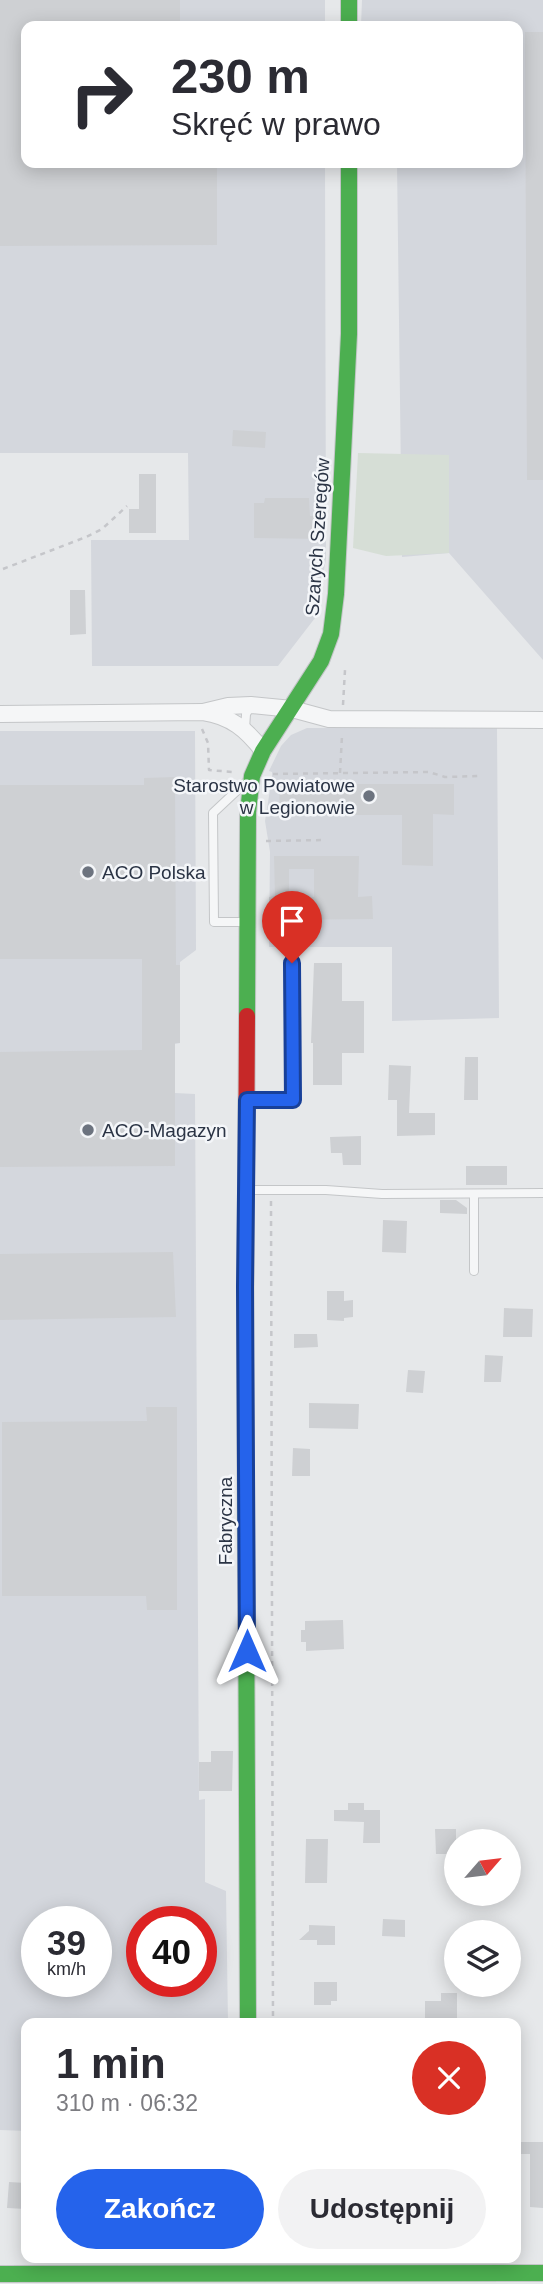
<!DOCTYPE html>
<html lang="pl">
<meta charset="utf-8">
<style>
:root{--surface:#fff;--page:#f2f2f3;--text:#2b2b33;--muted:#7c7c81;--accent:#2563eb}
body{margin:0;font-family:Helvetica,sans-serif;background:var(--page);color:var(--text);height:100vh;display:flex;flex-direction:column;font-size:26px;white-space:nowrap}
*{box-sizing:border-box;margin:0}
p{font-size:23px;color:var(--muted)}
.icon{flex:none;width:38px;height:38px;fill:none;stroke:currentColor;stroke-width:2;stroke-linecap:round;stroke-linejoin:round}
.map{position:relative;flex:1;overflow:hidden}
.panel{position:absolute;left:21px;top:2018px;width:500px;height:245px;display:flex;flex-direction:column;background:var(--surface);border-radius:14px;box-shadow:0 4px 18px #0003}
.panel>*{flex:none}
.hud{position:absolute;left:21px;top:21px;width:502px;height:147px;border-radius:14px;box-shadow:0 4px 18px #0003;background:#fff;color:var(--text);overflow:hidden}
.needle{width:46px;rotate:62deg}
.buttons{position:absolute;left:444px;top:1829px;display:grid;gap:14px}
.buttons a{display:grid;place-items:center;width:77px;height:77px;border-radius:50%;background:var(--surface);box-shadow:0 4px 18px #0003;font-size:35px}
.speed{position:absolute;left:21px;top:1906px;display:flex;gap:14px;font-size:35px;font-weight:700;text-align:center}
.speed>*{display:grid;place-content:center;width:91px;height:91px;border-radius:50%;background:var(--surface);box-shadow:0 4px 18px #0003;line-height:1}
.speed small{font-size:18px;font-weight:400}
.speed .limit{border:10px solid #d22;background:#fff;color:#111}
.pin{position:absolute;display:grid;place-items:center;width:60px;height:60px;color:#fff;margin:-72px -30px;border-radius:50% 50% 50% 0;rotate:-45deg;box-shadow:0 0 7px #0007}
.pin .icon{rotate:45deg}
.me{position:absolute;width:77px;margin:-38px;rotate:0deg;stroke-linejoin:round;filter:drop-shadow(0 0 5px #0008)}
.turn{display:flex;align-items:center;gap:24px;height:147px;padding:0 35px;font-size:32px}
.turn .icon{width:91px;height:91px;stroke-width:2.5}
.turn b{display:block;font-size:49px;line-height:60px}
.round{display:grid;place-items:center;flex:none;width:74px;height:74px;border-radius:37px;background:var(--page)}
.overview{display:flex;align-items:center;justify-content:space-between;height:119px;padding:0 35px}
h1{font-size:42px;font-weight:800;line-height:52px}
.cta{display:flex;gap:14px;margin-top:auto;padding:14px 35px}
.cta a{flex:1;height:80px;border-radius:42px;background:var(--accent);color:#fff;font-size:28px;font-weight:800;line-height:80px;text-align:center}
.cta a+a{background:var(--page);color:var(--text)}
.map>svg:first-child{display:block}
.built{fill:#d4d7dd;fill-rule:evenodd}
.green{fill:#d6ded6}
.building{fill:#ced0d3;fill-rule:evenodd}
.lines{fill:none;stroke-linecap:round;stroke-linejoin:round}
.lane-casing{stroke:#c4c6c8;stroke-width:10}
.street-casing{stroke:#c4c6c8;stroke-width:18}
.fast-casing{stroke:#c4c6c8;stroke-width:18}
.jam-casing{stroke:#c4c6c8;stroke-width:18}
.path{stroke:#c5c6ca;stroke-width:2.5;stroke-dasharray:5 5;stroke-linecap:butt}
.lane{stroke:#f5f6f7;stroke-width:8}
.street{stroke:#f5f6f7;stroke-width:16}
.fast{stroke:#4caf50;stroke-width:16}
.jam{stroke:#c62828;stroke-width:16}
.route-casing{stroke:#184099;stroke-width:18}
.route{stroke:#2563eb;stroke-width:12}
.poi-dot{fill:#6c737f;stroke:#f4f6f9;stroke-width:2.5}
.labels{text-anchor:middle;stroke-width:5;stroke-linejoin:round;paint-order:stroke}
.street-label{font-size:19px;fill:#2b3445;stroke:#f4f6f9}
.poi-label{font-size:19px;fill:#2b3445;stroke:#f4f6f9;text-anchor:start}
</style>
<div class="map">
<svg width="543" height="2284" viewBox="0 0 543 2284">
<rect width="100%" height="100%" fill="#e6e8ea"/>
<!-- built -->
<g class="built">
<polygon points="0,0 325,0 325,26 26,26 26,163 325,163 326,559 315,618 278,666 92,666 91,540 189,540 188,453 0,453"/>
<polygon points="362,0 543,0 543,660 449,553 402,557 397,163 518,163 518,26 361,26"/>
<polygon points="307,728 497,728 499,1018 392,1021 392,947 269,947 270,852 265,821 272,777 272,772 269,771 281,746 291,735"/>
<path d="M0,731h195l1,219 -16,12v4l-4,1v7h4v69l-5,1v49l20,1 4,706 6,-1v83l21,9 2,132h-202v108l-26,-1zM37,1922h59v59h-59zM142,1922h59v59h-59z"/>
</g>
<!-- green -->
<polygon class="green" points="358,453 449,455 449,553 386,556 353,548"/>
<!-- building -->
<g class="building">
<polygon points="0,0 180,0 180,26 26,26 26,163 217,163 217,245 0,246"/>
<polygon points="525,32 543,32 543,480 527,480"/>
<polygon points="233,430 266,432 265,448 232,446"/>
<polygon points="139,474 156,474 156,533 129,533 129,509 139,509"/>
<polygon points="265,498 309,498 310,516 325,516 324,539 254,538 254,503 264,503"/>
<polygon points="70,590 85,590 86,634 70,635"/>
<polygon points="175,777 176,965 180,965 180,1043 175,1043 175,1166 0,1167 0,1052 142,1050 142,959 0,959 0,785 144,785 144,778"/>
<polygon points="279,784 454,784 454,815 433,814 433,866 402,865 402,815 280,815"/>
<path d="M274,856h85l-1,41 14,-1 1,23 -103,1 -1,-23 6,-1zM289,869h25v28h-25z"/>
<polygon points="314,963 342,963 342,1001 364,1001 364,1053 342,1053 342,1085 313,1085 313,1043 311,1043"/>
<polygon points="465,1057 478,1057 478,1100 464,1100"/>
<polygon points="389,1065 411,1066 409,1113 435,1113 435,1135 397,1136 397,1100 388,1100"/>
<polygon points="361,1136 361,1165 343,1165 342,1153 331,1153 330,1137"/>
<rect x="466" y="1166" width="41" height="19"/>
<polygon points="440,1200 456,1200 467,1208 467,1214 440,1213"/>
<polygon points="383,1220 407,1221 406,1253 382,1252"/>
<polygon points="173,1252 176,1317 0,1320 0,1254"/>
<polygon points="327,1291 344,1291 344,1301 353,1300 353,1317 344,1318 344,1321 327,1320"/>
<polygon points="504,1308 533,1309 532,1337 503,1337"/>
<polygon points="294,1334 317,1334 318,1347 294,1348"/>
<polygon points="485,1355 503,1356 501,1382 484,1382"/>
<polygon points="408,1370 425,1371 423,1393 406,1392"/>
<polygon points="309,1403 359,1404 358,1429 309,1428"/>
<polygon points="146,1407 177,1407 177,1610 147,1610 146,1596 2,1596 2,1422 147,1421"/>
<polygon points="293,1448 310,1449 310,1476 292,1476"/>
<polygon points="343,1620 344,1649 306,1651 306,1642 301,1642 301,1630 305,1630 305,1621"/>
<polygon points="211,1751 233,1751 232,1791 199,1791 199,1762 211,1762"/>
<polygon points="348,1803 364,1803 364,1810 380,1810 380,1843 363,1843 364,1822 334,1821 334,1810 348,1810"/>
<polygon points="435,1829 456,1829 456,1854 436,1854"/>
<polygon points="306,1839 328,1839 327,1883 305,1883"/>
<polygon points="383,1919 405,1920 405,1937 382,1936"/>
<polygon points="309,1925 335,1926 335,1945 317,1945 317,1940 299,1940 309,1931"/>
<polygon points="314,1982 337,1982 337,2001 331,2001 331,2005 314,2005"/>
<polygon points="441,1993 457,1993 457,2023 425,2023 425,2001 441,2001"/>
<polygon points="516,2142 543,2142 543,2208 530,2207 530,2154 516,2154"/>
<polygon points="9,2182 26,2183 26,2209 7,2208"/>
</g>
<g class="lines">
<!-- lane casing -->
<g class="lane-casing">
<g id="lane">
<polyline points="245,729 246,714 251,705"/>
<polyline points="245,783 213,813 214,922 245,922"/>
<polyline points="250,1100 293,1100 292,963"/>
<polyline points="248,1190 326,1190 382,1194 543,1193"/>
<polyline points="474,1194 474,1271"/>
</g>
</g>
<!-- street casing -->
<g class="street-casing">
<g id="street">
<polyline points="203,712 228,706 251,705 292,709 329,719 543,720"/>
<path d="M0,714l203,-2c28,4 44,18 60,39"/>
</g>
</g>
<!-- fast casing -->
<g class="fast-casing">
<g id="fast">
<polyline points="349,0 349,26"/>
<polyline points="247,1016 248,812 252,776 263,751 321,661 331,634 336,594 349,334 349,163"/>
<polyline points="245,1356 248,2023"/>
<polyline points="0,2274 543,2273"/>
</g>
</g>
<!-- jam casing -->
<g class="jam-casing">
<polyline id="jam" points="245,1356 247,1016"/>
</g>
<!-- path -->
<g class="path">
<polyline points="3,569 86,537 102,529 127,506"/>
<polyline points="343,705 345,670"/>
<polyline points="202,729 208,743 209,770 232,772"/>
<polyline points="340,773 342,736"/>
<polyline points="273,774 429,772 445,777 478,776"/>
<polyline points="266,841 325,840"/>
<polyline points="271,1201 273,2023"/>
</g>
<!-- lane -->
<use href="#lane" class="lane"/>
<!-- street -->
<use href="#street" class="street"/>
<!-- fast -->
<use href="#fast" class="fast"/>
<!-- jam -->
<use href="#jam" class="jam"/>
</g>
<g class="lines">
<!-- route casing -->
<g class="route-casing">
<polyline id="route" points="247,1651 245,1287 247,1100 293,1100 292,963"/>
</g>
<!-- route -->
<use href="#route" class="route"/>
</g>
<!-- markers -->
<g class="poi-dot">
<circle cx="369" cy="796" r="7"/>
<circle cx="88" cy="872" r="7"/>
<circle cx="88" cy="1130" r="7"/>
</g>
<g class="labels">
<!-- street labels -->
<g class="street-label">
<text transform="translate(317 537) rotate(-86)" y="7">Szarych Szeregów</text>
<text transform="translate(225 1521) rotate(-90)" y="7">Fabryczna</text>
</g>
<!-- poi labels -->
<g class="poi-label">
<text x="355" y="792" text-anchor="end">Starostwo Powiatowe<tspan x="355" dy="22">w Legionowie</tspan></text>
<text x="102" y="879">ACO Polska</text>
<text x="102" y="1137">ACO-Magazyn</text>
</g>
</g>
</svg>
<div class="buttons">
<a><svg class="needle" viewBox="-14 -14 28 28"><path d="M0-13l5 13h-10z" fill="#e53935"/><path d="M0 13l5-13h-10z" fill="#7c7c81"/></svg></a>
<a><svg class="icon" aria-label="layers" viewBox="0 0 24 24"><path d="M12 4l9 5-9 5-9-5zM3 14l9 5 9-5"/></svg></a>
</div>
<div class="speed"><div>39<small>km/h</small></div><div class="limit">40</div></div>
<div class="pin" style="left:292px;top:963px;background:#d93025"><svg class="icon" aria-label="arrive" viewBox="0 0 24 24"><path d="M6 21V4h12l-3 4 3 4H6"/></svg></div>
<svg class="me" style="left:247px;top:1651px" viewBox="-20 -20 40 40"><path d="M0-17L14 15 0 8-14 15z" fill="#2563eb" stroke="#fff" stroke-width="4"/></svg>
<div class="hud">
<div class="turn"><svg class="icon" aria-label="right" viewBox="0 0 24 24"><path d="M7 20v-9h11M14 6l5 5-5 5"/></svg><div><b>230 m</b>Skręć w prawo</div></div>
</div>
<section class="panel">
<div class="overview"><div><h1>1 min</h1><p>310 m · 06:32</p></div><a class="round" style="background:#d93025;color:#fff"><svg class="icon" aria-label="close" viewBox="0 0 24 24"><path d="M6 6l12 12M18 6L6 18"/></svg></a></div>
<div class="cta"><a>Zakończ</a><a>Udostępnij</a></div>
</section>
</div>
